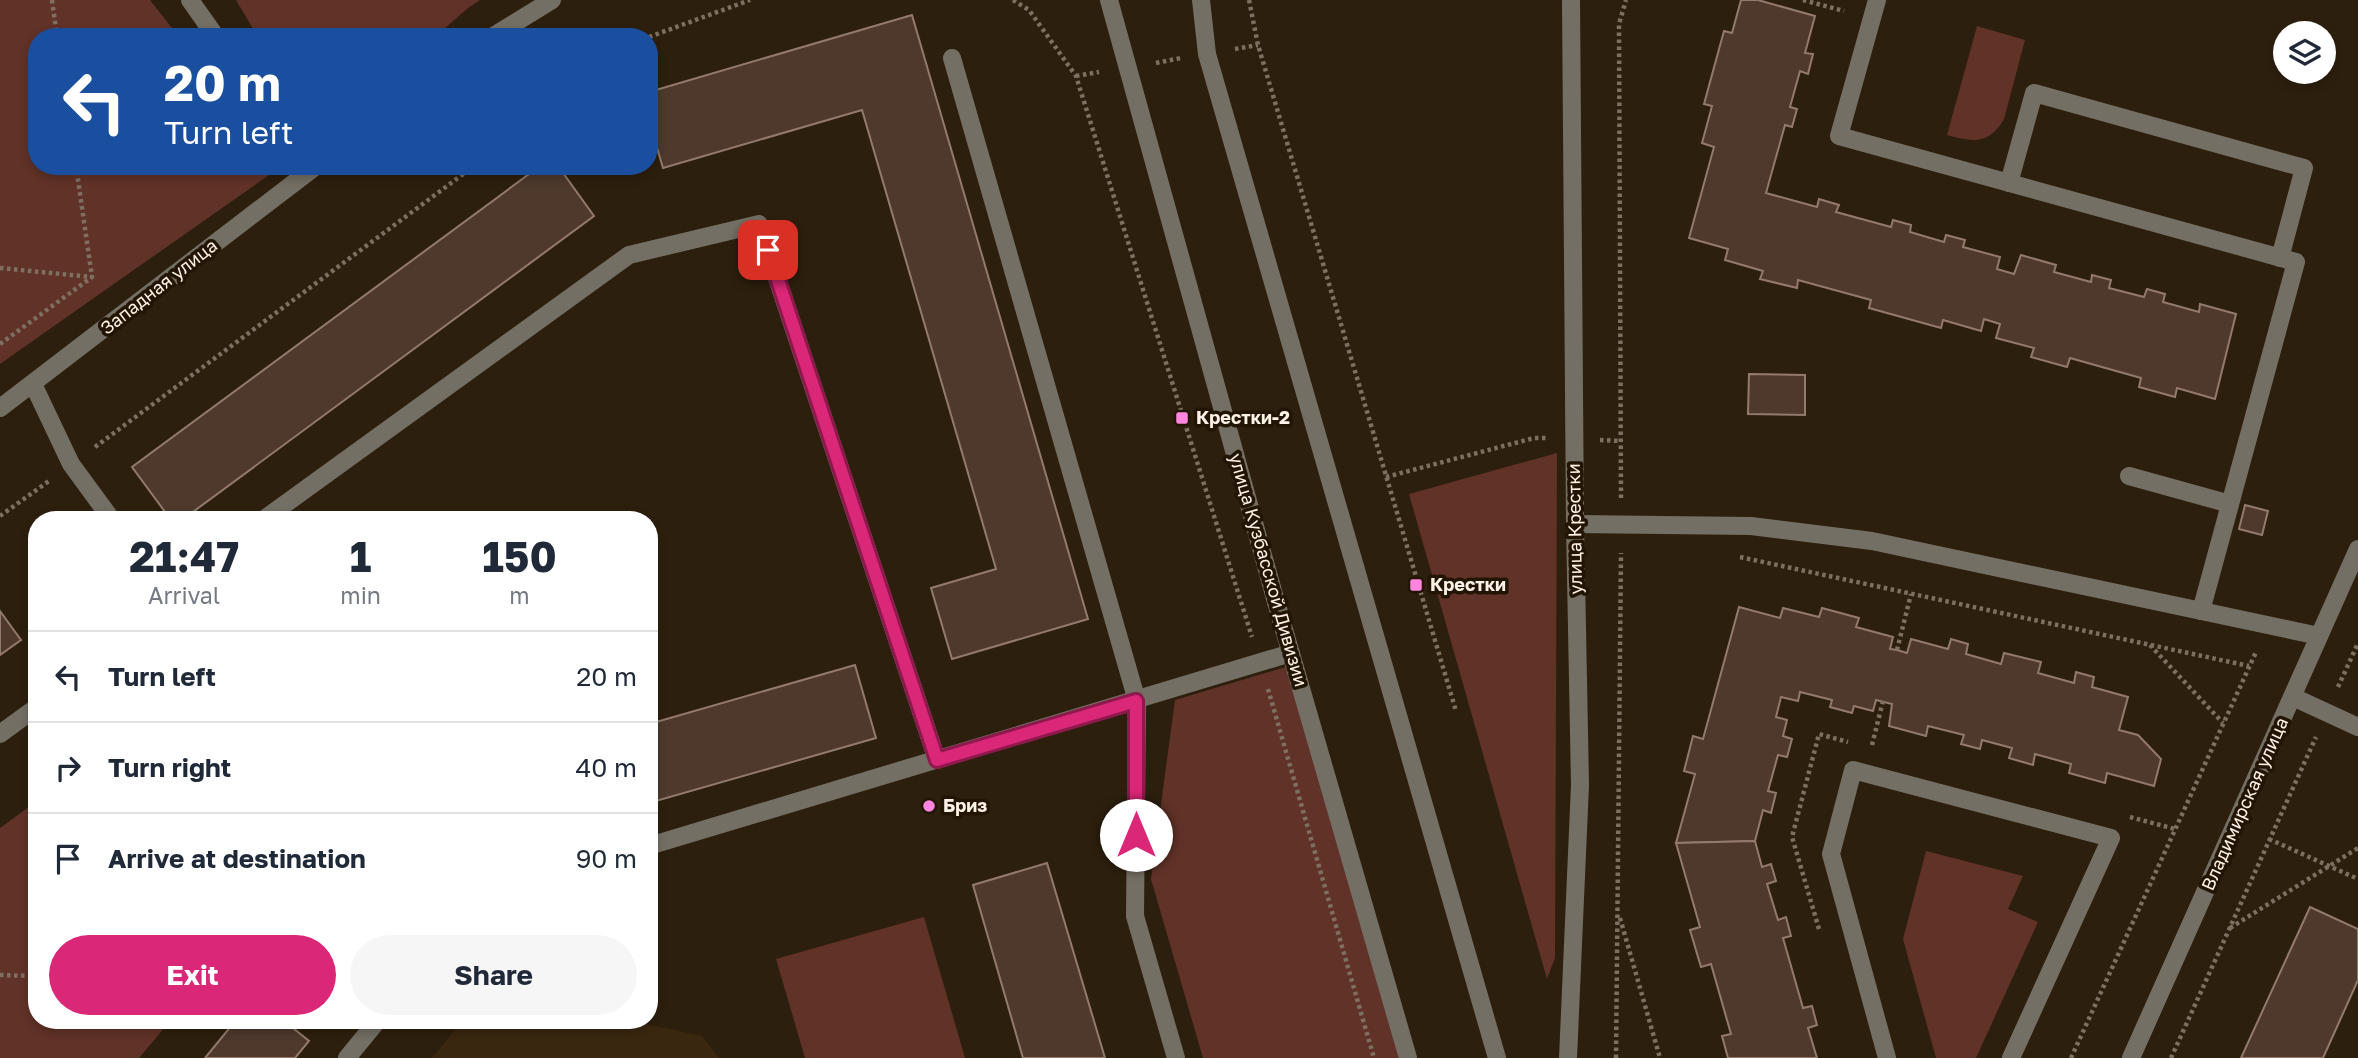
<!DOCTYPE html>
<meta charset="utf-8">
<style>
:root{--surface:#fff;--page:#f6f6f7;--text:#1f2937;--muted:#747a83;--line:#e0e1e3;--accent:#db2777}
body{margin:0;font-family:"Golos Text",sans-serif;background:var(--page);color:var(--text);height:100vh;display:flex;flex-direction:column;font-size:26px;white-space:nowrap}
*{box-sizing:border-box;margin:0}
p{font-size:23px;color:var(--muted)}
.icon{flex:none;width:38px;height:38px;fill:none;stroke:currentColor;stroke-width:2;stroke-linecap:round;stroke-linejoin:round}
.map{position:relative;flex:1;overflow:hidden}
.drawer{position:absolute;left:28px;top:511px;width:630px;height:518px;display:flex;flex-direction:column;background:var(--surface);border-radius:28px;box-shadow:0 4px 10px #0003}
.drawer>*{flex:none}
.top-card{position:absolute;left:28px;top:28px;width:630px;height:147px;border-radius:28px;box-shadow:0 4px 10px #0003;background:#1a4fa0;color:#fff;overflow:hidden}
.tools{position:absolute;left:2273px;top:21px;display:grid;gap:14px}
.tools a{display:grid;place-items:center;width:63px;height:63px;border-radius:50%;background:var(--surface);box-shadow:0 4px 10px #0003;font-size:35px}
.pin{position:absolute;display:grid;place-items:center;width:60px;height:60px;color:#fff;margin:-30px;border-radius:14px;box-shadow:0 4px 10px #0006}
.me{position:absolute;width:77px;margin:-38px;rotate:0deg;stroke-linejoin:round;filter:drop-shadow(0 0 5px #0008)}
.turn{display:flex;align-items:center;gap:24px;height:147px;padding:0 21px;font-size:32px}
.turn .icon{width:91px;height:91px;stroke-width:2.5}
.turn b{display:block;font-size:49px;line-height:60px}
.eta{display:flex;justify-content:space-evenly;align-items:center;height:119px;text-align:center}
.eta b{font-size:42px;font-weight:700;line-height:49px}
.button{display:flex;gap:14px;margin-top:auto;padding:14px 21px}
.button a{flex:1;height:80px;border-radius:42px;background:var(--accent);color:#fff;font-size:28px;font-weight:700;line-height:80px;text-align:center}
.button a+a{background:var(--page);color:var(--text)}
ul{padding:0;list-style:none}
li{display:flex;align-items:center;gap:21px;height:91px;padding:0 21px;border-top:2px solid var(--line)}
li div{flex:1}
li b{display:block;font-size:26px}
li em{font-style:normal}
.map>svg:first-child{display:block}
.built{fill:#3a270f}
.green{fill:#613227}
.building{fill:#4e392c;stroke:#937a6c;stroke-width:2}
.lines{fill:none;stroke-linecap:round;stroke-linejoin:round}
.path{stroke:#7d7061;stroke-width:4.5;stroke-dasharray:3.5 3.5;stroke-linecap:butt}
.minor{stroke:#746f65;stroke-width:18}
.route-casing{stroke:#8e194d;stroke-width:18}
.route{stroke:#db2777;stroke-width:12}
.poi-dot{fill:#ff85df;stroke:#231504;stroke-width:2.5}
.labels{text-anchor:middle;stroke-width:7;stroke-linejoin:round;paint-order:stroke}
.street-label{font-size:18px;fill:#fcf2e7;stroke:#231504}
.poi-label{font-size:18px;font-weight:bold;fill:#fcf2e7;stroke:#231504;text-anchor:start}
</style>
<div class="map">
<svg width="2358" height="1058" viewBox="0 0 2358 1058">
<rect width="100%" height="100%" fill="#2d1f0d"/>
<!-- built -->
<polygon class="built" points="463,1020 627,1020 702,1036 719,1058 432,1058"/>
<!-- green -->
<g class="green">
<polygon points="0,0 150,0 179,37 37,37 37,166 279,168 0,364"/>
<polygon points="236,0 480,0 468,8 435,37 258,37"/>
<path d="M1977,26l48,14 -21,79c-15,26 -31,23 -57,16z"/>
<polygon points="1557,453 1555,958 1547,979 1409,494"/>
<polygon points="1299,663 1408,1058 1203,1058 1151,879 1175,700"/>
<polygon points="37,801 37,1020 171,1020 139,1058 0,1058 0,828"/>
<polygon points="1926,851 2023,876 2008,909 2038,922 1976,1058 1936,1058 1903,939"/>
<polygon points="924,917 965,1058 805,1058 776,959"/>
</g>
<!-- building -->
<g class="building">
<polygon points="1741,0 1758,0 1815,16 1805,53 1813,54 1808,74 1800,71 1790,107 1797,109 1792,127 1785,125 1766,193 1817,207 1819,199 1839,205 1836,212 1891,227 1893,220 1911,225 1910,232 1944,242 1946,235 1965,240 1963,247 2000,257 1997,269 2014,274 2021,255 2056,265 2054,272 2091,282 2092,275 2111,280 2109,288 2144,297 2147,289 2165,294 2163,302 2199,312 2200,304 2236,314 2215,399 2177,388 2175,397 2139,387 2141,378 2070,358 2067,367 2031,357 2034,348 1996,338 2000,324 1984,319 1981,331 1943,320 1941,328 1869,308 1871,300 1798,280 1797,288 1760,279 1763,271 1725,260 1728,249 1689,238 1714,147 1702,143 1712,106 1704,104 1724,31 1732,33"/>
<polygon points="912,15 1088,619 952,659 931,588 996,569 862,110 663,168 649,120 649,92"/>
<polygon points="540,166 558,166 594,216 182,520 171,520 132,467"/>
<polygon points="1749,374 1805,375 1805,415 1748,414"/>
<polygon points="2245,505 2268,511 2262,535 2239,529"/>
<polygon points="1739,607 1780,618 1783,608 1819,617 1822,608 1859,618 1856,627 1893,637 1890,649 1897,650 1907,653 1911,639 1948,649 1951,639 1968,644 1966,654 2001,664 2004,653 2041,662 2038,673 2074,683 2076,672 2094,677 2092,687 2128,697 2119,730 2138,735 2161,759 2154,786 2107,773 2105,783 2069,773 2071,764 2035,754 2033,765 2009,758 2012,748 1982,740 1980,749 1961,744 1964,735 1928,726 1926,736 1889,726 1892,704 1876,700 1873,711 1854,706 1852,713 1830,707 1832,700 1800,692 1798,701 1781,697 1776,717 1787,720 1783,736 1792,739 1787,757 1778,755 1768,791 1776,793 1771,813 1763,810 1755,841 1676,843 1695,774 1684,771 1693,736 1703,739"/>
<polygon points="0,611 21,640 0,655"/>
<polygon points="855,665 876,738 649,803 649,724"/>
<polygon points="1755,841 1762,867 1771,864 1776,881 1767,884 1778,920 1786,917 1791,936 1783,938 1803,1008 1812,1006 1817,1025 1808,1028 1817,1058 1728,1058 1722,1036 1731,1034 1711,964 1701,967 1690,930 1700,927 1676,843"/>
<polygon points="1047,863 1105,1058 1023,1058 973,885"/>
<polygon points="2310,907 2358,929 2358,980 2345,1009 2323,1058 2241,1058"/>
<polygon points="236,1020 283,1020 309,1041 295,1058 205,1058"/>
</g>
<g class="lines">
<!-- path -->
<g class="path">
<polyline points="52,0 57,37"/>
<polyline points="1013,0 1029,10 1076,76 1252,637"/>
<polyline points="1249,0 1258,45 1456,711"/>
<polyline points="1803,0 1844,11"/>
<polyline points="649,37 750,0"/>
<polyline points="1235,49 1258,45"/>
<polyline points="1156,63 1181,58"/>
<polyline points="1076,76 1099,72"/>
<polyline points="0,268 92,277"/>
<polyline points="0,344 92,277 76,166"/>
<polyline points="1600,440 1621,441"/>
<polyline points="95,447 474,166"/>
<polyline points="1386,477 1534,438 1546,438"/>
<polyline points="1621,498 1619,24 1626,0"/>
<polyline points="0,516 49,481"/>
<polyline points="1740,557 2249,666"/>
<polyline points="2150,645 2223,723"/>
<polyline points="1897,650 1911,594"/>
<polyline points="2338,687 2358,643"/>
<polyline points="1268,689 1374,1058"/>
<polyline points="1872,745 1883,701"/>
<polyline points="2130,817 2175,829"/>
<polyline points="2269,839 2358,879"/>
<polyline points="1620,918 1660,1058"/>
<polyline points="2230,928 2358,848"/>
<polyline points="1819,929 1792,837 1819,734 1848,742"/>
<polyline points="0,975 37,976"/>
<polyline points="1616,1058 1621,553"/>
<polyline points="2071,1058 2256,652"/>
<polyline points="2171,1058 2316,737"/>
</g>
<!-- minor -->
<g class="minor">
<polyline points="190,0 216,37"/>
<polyline points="1109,0 1276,602 1408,1058"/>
<polyline points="1201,0 1207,54 1497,1058"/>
<polyline points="1877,0 1839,136 2296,262 2201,611"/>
<polyline points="492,37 552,0"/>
<polyline points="952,58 1137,701 1135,916 1176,1058"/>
<polyline points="2009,183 2034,93 2304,168 2280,258"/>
<polyline points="33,384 71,464 112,520"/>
<polyline points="0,408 316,166"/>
<polyline points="2129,476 2230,504"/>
<polyline points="263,520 629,255 759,224 937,760"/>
<polyline points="1575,524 1751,526 1872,541 2319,636"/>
<polyline points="2293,697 2358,727"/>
<polyline points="0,734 37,707"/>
<polyline points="649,846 1291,653"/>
<polyline points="347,1058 378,1020"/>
<polyline points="1568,1058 1580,785 1575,524 1571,0"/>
<polyline points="1887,1058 1831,854 1853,770 2111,838 2011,1058"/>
<polyline points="2131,1058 2358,549"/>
</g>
</g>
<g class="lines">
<!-- route casing -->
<g class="route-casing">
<polyline id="route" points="768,250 937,760 1136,701 1136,835"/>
</g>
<!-- route -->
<use href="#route" class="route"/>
</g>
<!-- markers -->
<g class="poi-dot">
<rect x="1175" y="411" width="14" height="14" rx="3.5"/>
<rect x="1409" y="578" width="14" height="14" rx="3.5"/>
<circle cx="929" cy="806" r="7"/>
</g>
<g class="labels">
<!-- street labels -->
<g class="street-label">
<text transform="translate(159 287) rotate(-38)" y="6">Западная улица</text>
<text transform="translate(1575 529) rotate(-91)" y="6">улица Крестки</text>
<text transform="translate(1268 570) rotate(74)" y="6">улица Кузбасской Дивизии</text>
<text transform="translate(2245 804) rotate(-66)" y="6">Владимирская улица</text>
</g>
<!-- poi labels -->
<g class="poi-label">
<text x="1196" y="424">Крестки-2</text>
<text x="1430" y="591">Крестки</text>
<text x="943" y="812">Бриз</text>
</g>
</g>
</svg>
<div class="tools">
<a><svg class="icon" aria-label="layers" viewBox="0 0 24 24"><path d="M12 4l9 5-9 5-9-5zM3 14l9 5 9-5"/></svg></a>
</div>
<div class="pin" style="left:768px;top:250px;background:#d93025"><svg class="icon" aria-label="arrive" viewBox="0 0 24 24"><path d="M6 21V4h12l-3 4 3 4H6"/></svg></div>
<svg class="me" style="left:1136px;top:835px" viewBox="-20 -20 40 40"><circle r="19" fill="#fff"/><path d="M0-13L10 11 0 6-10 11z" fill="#db2777"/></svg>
<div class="top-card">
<div class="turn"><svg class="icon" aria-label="left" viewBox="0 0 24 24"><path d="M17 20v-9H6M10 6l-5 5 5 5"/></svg><div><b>20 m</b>Turn left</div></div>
</div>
<section class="drawer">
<div class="eta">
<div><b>21:47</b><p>Arrival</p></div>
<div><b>1</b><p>min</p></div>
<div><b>150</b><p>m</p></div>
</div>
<ul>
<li><svg class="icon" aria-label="left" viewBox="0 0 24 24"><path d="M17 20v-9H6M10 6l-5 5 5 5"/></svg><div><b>Turn left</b></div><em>20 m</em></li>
<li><svg class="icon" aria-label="right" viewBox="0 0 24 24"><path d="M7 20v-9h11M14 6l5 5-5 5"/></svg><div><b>Turn right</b></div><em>40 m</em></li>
<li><svg class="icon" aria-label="arrive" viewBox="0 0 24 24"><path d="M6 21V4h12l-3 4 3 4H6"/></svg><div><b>Arrive at destination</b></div><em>90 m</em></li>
</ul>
<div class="button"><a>Exit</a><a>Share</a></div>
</section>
</div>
